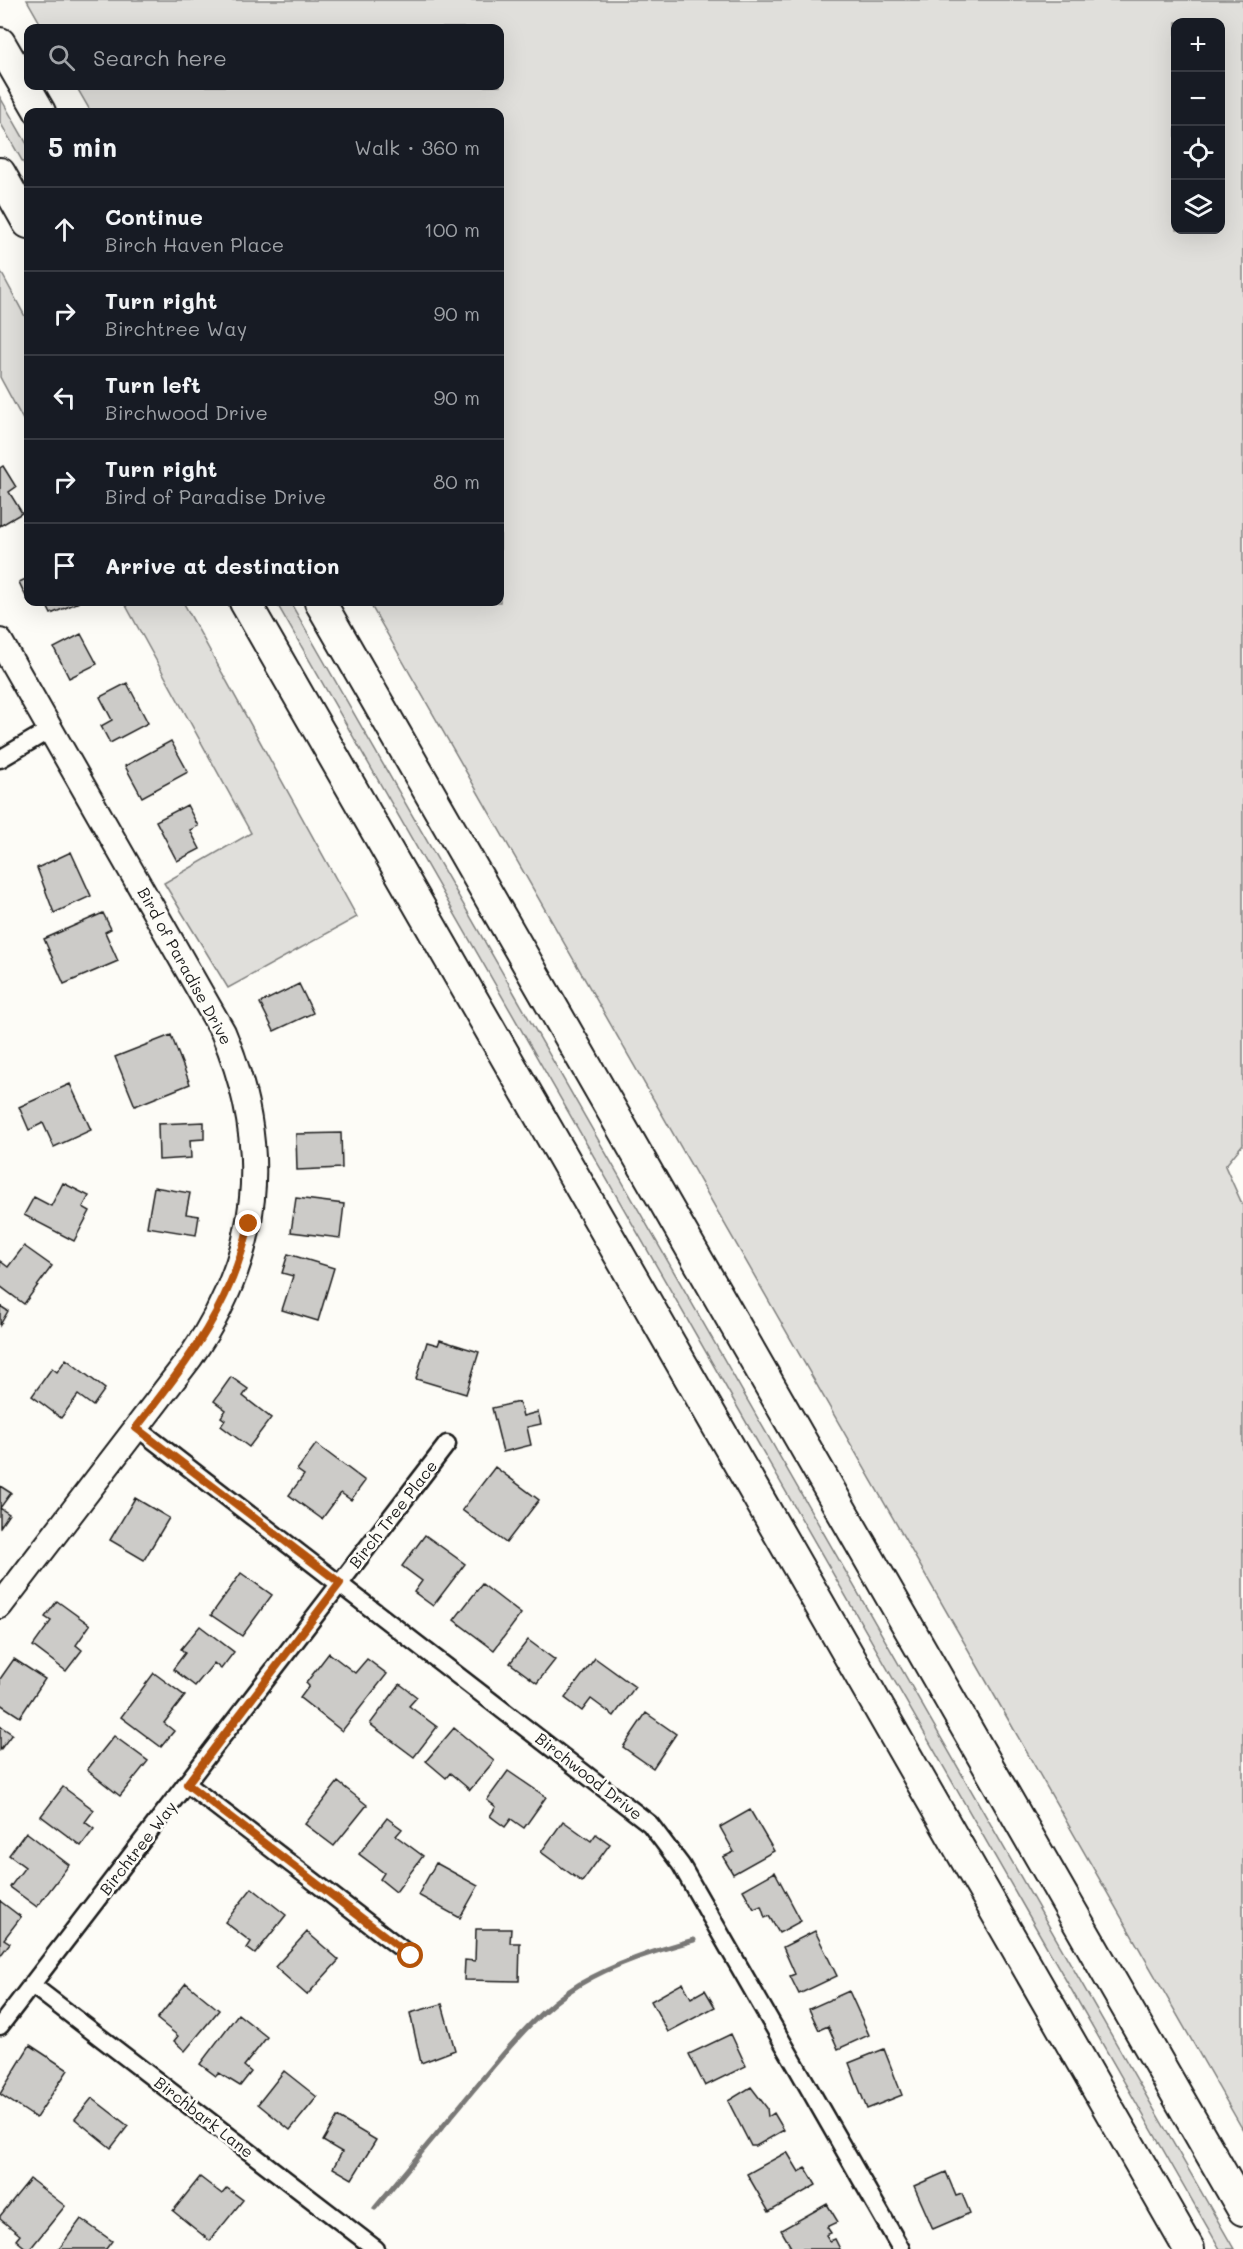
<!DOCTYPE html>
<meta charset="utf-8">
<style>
body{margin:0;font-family:Mali,sans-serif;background:#242831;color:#f1f3f6}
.controls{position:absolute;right:18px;top:18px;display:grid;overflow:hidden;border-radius:12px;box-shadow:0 6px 24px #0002}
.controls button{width:54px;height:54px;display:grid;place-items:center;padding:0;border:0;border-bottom:2px solid #363941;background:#171b24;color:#f1f3f6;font:30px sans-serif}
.stop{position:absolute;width:18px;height:18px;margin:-14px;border:4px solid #b45309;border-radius:50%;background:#fff}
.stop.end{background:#b45309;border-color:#fff;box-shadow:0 2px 6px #0008}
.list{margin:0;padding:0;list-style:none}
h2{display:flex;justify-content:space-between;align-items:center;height:78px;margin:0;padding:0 24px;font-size:26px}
h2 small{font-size:20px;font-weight:400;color:#9ea1a6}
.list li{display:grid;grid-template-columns:39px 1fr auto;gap:18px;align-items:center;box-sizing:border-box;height:84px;padding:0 24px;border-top:2px solid #363941}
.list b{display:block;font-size:22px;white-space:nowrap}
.list p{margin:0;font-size:20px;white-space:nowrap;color:#9ea1a6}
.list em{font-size:20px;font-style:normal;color:#9ea1a6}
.icon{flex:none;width:33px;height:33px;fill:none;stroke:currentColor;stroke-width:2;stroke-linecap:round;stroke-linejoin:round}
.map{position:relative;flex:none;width:1243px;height:2249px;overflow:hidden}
.search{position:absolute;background:#171b24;box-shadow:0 6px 24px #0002;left:24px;top:24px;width:480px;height:66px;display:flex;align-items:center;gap:15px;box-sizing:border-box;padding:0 21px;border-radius:12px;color:#9ea1a6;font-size:22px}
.panel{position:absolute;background:#171b24;box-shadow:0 6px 24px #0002;left:24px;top:108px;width:480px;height:498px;border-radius:12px}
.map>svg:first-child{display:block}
.green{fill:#e0dfdb;stroke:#7e7e7c;stroke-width:1.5;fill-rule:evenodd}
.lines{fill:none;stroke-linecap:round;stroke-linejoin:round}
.stream{stroke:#797876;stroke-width:5}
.building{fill:#cccbc8;stroke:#1c1c1c;stroke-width:1.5}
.street-casing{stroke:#1c1c1c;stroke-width:21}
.secondary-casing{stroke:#1c1c1c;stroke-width:28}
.highway-casing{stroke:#1c1c1c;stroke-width:34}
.street{stroke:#fdfcf7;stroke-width:16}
.secondary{stroke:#fdfcf7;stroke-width:24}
.highway{stroke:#fdfcf7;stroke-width:30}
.route{stroke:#b45309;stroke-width:8}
.labels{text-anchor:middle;stroke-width:5;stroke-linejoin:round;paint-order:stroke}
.street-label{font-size:16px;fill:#1c1c1c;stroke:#fdfcf7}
</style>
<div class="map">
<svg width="1243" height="2249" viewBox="0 0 1243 2249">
<rect width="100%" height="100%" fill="#fdfcf7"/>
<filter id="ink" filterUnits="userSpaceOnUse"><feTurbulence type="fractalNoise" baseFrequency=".0167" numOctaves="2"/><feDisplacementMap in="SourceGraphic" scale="12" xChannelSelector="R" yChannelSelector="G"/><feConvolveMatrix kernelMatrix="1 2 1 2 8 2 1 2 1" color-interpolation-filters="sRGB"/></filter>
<g filter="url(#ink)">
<path class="green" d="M27 0H1243V1144L1225 1166 1243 1206V2130L369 602H500V112H91L76 86H500V28H43ZM1176 22H1220V230H1176Z
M0 97 28 146V171L0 122Z
M0 270 28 322V429L0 377Z
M124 602H183L357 917 228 988 164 883 251 833Z
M276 602H290L1234 2249H1220Z"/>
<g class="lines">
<path class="stream" d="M375 2208C408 2168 441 2129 474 2089 506 2051 537 2010 580 1984 616 1963 654 1951 694 1940"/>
</g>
<path class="building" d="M3 466 16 487 9 492 22 513 0 526V468Z
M28 578V601L19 582Z
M45 602H79L51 614Z
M81 634 97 664 69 678 54 648Z
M127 683 148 723 110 743 101 726 112 720 100 697Z
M171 741 188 772 142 797 125 766Z
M187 805 198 826 190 830 200 849 177 861 156 821Z
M71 852 91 896 54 913 37 868Z
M103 913 111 929 105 932 118 961 64 984 44 939Z
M299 984 313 1013 274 1031 260 1003Z
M171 1035 190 1084 135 1106 115 1057Z
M70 1084 91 1130 54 1147 43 1123 29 1130 19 1107Z
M204 1122V1139L190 1140 191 1158 159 1160 158 1124Z
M341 1133 342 1168 297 1170 296 1134Z
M63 1183 89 1196 83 1207 90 1211 74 1241 24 1215 34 1197 51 1206Z
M154 1187 190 1193 186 1214 199 1216 196 1235 147 1227Z
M296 1198 344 1204 340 1238 291 1232Z
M24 1246 52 1266 24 1304 0 1286V1261L8 1267Z
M288 1254 334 1268 318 1321 282 1310 293 1276 282 1273Z
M0 1306 8 1311 0 1325Z
M440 1340 479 1352 466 1394 416 1379 427 1342 438 1345Z
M66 1359 105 1389 93 1406 78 1395 61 1418 32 1396 52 1368 57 1372Z
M231 1377 248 1389 243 1396 271 1418 249 1447 221 1426 225 1420 221 1417 226 1410 214 1401Z
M519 1402 523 1416 538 1412 541 1424 527 1427 531 1445 503 1452 492 1408Z
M316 1444 365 1481 351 1500 341 1493 322 1519 289 1495 304 1475 297 1470Z
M495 1467 539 1500 506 1543 462 1510Z
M0 1486 11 1493 0 1508 9 1514 0 1527Z
M135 1498 169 1518 144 1560 110 1540Z
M425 1535 465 1564 433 1606 414 1592 422 1581 402 1566Z
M241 1573 272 1595 242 1636 211 1615Z
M482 1584 521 1614 494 1650 454 1620Z
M57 1601 90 1625 76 1645 82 1650 66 1671 33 1646 51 1621 45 1617Z
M200 1626 234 1652 221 1669 214 1663 195 1686 173 1669 185 1653 181 1649Z
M528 1640 555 1660 537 1683 510 1663Z
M329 1653 355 1673 367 1659 387 1674 342 1731 300 1698 309 1686 306 1683Z
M595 1658 635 1687 614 1716 591 1699 582 1711 565 1698Z
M14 1659 45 1679 20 1717 0 1704V1679Z
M154 1673 185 1696 164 1723 174 1731 161 1747 121 1717Z
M400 1684 417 1697 409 1706 437 1727 414 1757 370 1724Z
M646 1713 676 1734 653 1768 623 1747Z
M0 1726 12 1734 0 1750Z
M454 1728 494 1761 470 1790 450 1773 446 1778 426 1761Z
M114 1736 148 1761 120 1796 87 1770Z
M508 1771 546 1797 524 1828 511 1819 505 1827 490 1816 496 1807 487 1800Z
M338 1782 367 1805 334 1846 305 1824Z
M63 1787 94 1810 85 1822 94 1829 81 1846 41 1816Z
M750 1810 774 1851 733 1874 723 1857 734 1852 720 1827Z
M387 1818 402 1829 396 1836 423 1856 396 1892 380 1879 384 1873 359 1854Z
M563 1821 591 1841 596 1834 610 1844 582 1882 541 1852Z
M26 1832 69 1865 37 1907 10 1887 25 1867 9 1855Z
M436 1863 478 1886 460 1918 418 1895Z
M775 1872 801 1921 779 1933 769 1916 765 1918 761 1906 754 1909 743 1890Z
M252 1888 286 1915 255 1954 247 1948 251 1942 225 1922Z
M0 1901 21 1917 4 1939 10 1943 0 1956Z
M476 1929H511L510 1943H520L519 1981 464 1980 465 1960 475 1961Z
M815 1931 837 1976 799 1994 790 1976 795 1974 783 1947Z
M307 1932 339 1960 307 1995 275 1967Z
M186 1983 219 2010 185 2051 174 2041 178 2036 157 2019Z
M683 1983 691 1998 705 1990 715 2007 668 2032 651 2001Z
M849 1991 869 2035 838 2049 828 2026 819 2030 809 2009Z
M442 2004 455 2050 421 2063 410 2013Z
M238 2014 267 2037 244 2066 251 2072 240 2086 219 2073 216 2076 200 2064Z
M731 2034 746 2066 705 2086 689 2054Z
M30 2045 68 2070 36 2118 0 2094Z
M884 2049 902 2095 867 2109 849 2063Z
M284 2071 317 2097 290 2130 258 2104Z
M751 2087 767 2108 768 2117 774 2113 784 2130 756 2146H751L728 2101Z
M92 2098 128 2126 111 2148 75 2119Z
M337 2117 376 2140 352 2179 333 2168 342 2152 323 2141Z
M787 2152 799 2172 806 2168 816 2185 769 2212 747 2174Z
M946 2172 956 2196 962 2194 970 2213 933 2229 914 2186Z
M200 2177 222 2194 227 2188 243 2200 210 2241 173 2211Z
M30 2179 65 2206 30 2249H27L16 2240 20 2235 0 2219V2216Z
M827 2204 838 2222 827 2227 831 2233 826 2235 830 2241 835 2239 840 2249H792L781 2230Z
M81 2219 112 2241 106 2249H59Z"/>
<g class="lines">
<defs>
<path id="street" d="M0 759 51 729
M136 1427 650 1824 681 1865 901 2249
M187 1784 411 1956
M32 1985 376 2249
M0 2026 447 1444"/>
<path id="secondary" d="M0 641 223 1032C272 1148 262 1254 190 1358L0 1606"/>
<path id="highway" d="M0 43 40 112
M0 173 28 223
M245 602 1189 2249
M320 602 1243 2210"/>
</defs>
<use href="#street" class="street-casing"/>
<use href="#secondary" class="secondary-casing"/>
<use href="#highway" class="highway-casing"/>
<use href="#street" class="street"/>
<use href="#secondary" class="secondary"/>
<use href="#highway" class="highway"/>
</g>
</g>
<g class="lines" filter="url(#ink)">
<path class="route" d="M249 1224C231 1307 187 1362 136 1428L340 1583 187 1784 411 1956"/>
</g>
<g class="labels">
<g class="street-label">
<text transform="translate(185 966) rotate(61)" y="6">Bird of Paradise Drive</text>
<text transform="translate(393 1514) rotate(-52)" y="6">Birch Tree Place</text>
<text transform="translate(589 1776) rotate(38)" y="6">Birchwood Drive</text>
<text transform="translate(138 1848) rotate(-52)" y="6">Birchtree Way</text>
<text transform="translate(204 2117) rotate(38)" y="6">Birchbark Lane</text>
</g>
</g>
</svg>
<div class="controls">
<button>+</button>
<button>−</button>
<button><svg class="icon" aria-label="locate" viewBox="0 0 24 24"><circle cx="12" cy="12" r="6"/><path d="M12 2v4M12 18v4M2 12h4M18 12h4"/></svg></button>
<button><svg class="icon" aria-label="layers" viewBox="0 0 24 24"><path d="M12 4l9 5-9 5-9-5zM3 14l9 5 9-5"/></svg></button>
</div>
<div class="stop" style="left:411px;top:1956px"></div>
<div class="stop end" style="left:249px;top:1224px"></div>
<div class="search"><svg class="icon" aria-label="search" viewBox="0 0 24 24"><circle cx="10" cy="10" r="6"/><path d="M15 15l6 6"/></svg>Search here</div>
<section class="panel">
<h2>5 min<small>Walk · 360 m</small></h2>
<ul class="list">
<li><svg class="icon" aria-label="ahead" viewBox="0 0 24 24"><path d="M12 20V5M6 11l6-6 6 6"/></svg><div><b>Continue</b><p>Birch Haven Place</p></div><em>100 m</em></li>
<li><svg class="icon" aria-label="right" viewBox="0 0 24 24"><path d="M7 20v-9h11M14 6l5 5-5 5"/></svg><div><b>Turn right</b><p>Birchtree Way</p></div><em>90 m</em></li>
<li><svg class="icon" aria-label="left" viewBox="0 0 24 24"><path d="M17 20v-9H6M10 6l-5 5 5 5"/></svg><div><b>Turn left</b><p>Birchwood Drive</p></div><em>90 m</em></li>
<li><svg class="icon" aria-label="right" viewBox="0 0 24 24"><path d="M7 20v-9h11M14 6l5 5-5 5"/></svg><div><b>Turn right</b><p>Bird of Paradise Drive</p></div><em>80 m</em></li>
<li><svg class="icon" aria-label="arrive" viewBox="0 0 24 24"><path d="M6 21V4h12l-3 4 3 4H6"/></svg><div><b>Arrive at destination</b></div></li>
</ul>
</section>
</div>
